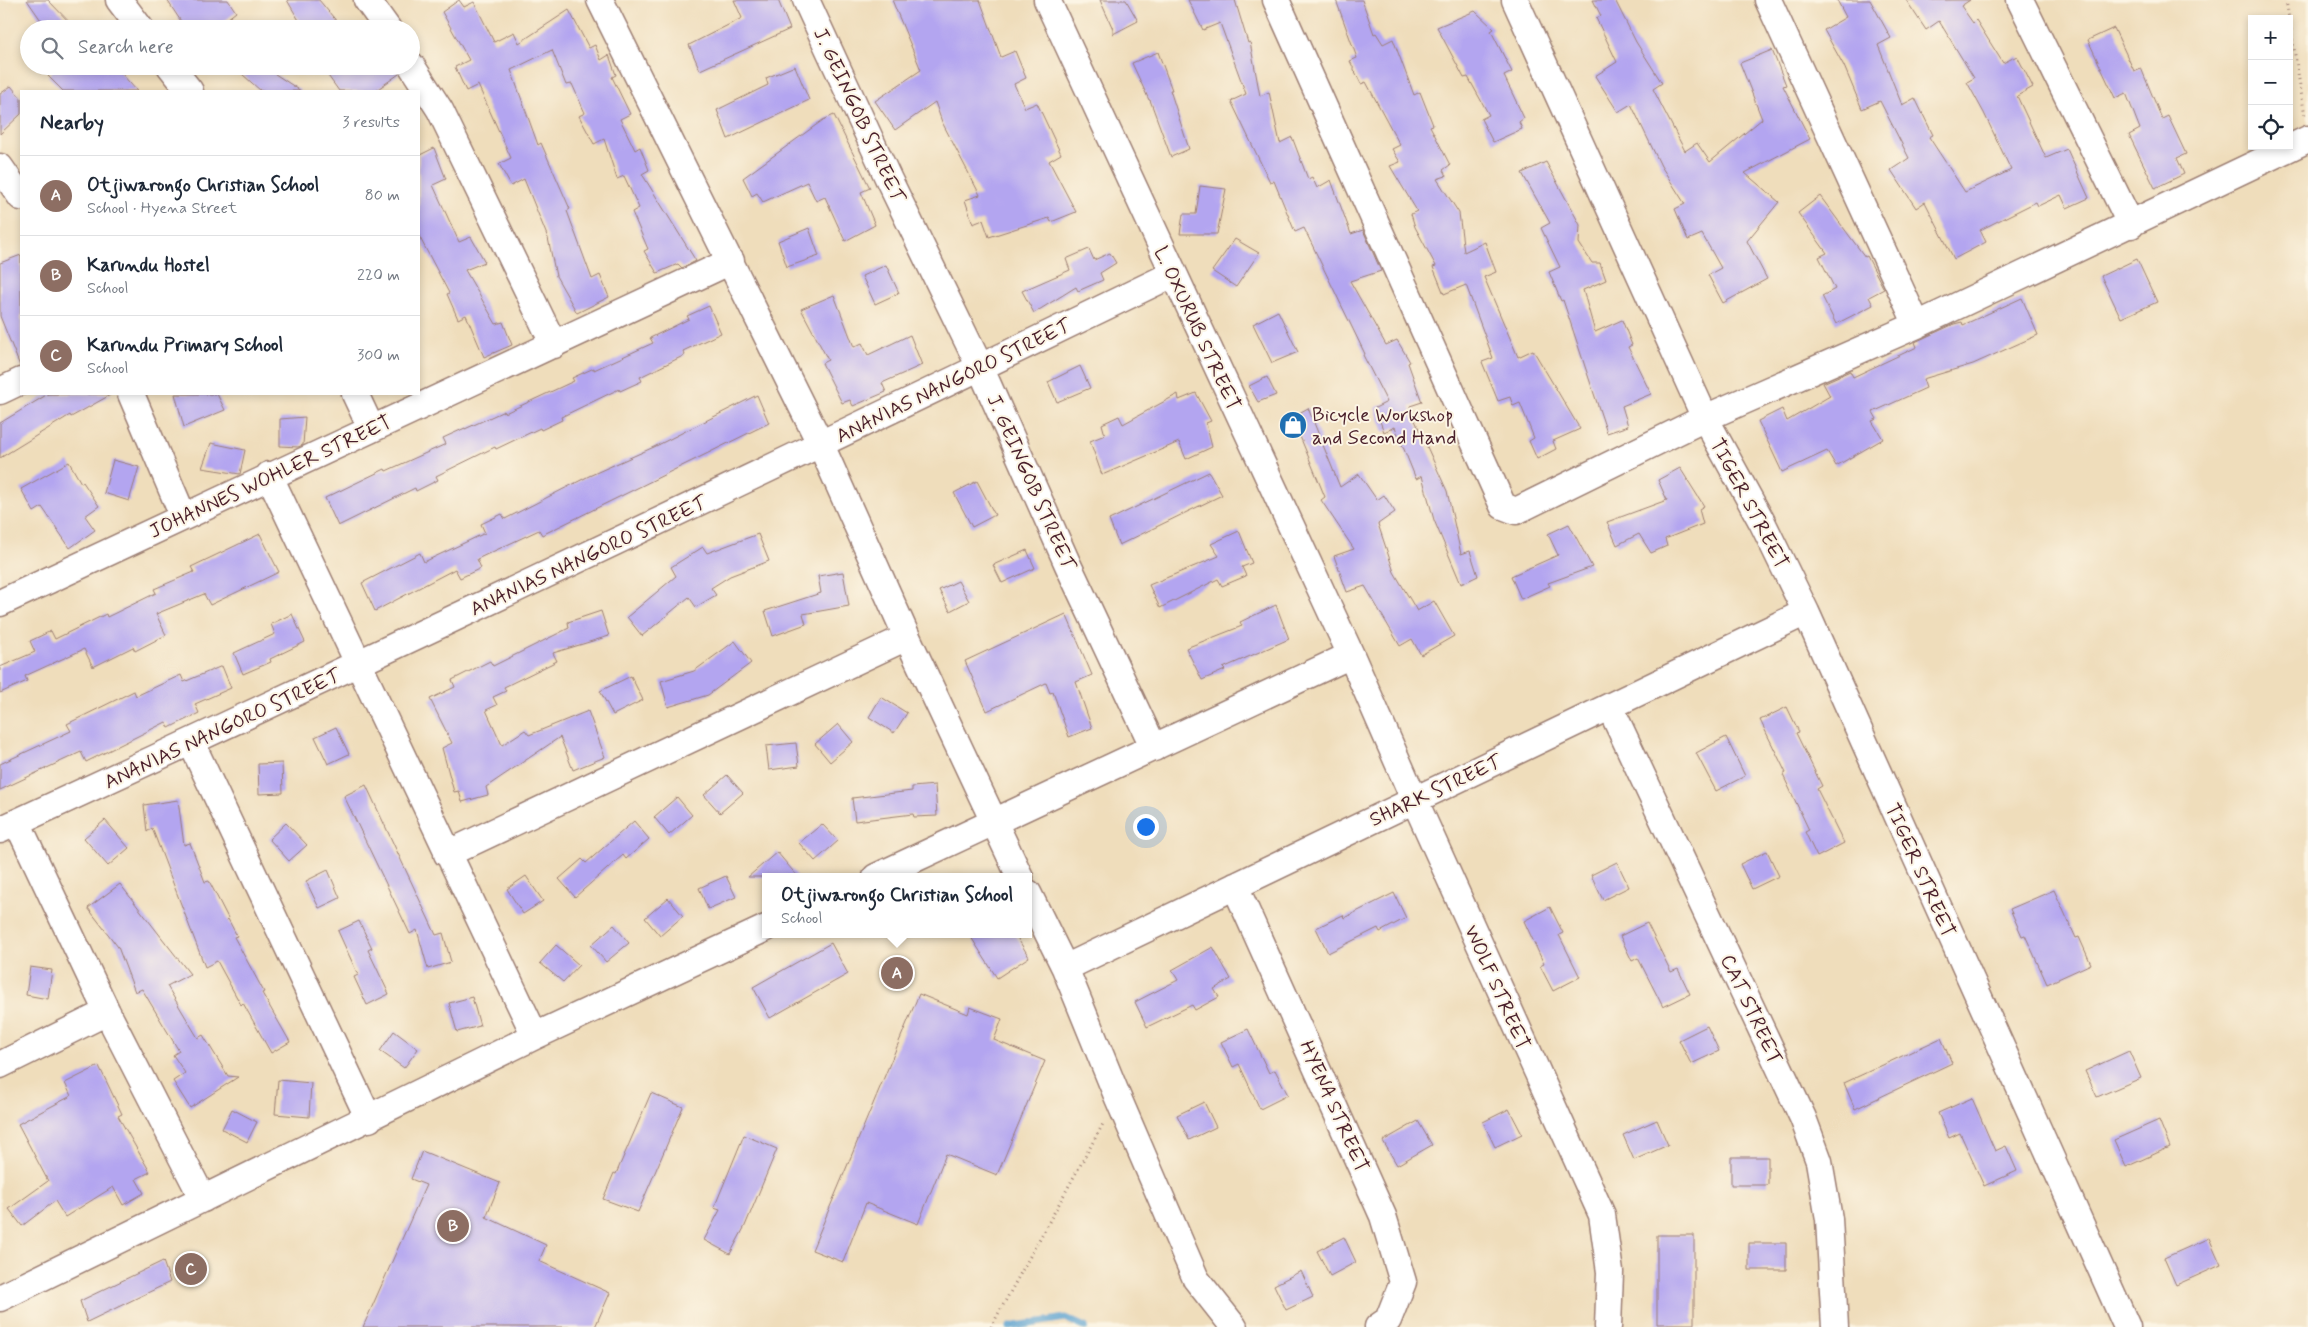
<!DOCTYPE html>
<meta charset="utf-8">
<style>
body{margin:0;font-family:Mynerve,sans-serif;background:#f6f6f7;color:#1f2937}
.controls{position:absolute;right:15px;top:15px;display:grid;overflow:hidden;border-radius:0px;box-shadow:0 2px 8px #0003}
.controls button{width:45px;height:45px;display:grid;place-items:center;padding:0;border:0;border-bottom:1px solid #e0e1e3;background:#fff;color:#1f2937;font:25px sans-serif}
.you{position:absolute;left:1145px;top:826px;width:18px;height:18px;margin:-12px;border:4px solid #fff;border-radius:50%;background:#1a73e8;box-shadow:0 0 0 8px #1a73e833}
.badge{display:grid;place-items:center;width:32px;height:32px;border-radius:50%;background:#b45309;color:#fff;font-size:16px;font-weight:700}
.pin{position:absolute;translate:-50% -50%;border:2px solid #fff;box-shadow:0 1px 5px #0006}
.popup{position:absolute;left:762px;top:873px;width:270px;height:65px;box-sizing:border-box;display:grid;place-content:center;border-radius:0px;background:#fff;filter:drop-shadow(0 1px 4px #0005);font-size:16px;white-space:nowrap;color:#747a83}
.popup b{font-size:19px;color:#1f2937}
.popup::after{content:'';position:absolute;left:50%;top:100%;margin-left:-10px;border:10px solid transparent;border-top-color:#fff}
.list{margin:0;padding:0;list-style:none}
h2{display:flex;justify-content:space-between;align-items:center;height:65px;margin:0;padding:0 20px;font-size:21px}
h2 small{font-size:16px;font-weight:400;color:#747a83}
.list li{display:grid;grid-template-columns:32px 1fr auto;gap:15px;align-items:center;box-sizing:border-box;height:80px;padding:0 20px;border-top:1px solid #e0e1e3}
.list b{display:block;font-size:19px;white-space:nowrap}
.list p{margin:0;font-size:16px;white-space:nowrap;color:#747a83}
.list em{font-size:16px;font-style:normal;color:#747a83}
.icon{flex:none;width:28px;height:28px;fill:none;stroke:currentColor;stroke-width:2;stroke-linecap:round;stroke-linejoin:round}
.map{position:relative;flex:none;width:2308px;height:1327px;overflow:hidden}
.search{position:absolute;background:#fff;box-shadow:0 2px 8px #0003;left:20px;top:20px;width:400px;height:55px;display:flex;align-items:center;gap:12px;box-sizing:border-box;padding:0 18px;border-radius:28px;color:#747a83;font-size:19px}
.panel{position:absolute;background:#fff;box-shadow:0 2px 8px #0003;left:20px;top:90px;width:400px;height:305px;border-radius:0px}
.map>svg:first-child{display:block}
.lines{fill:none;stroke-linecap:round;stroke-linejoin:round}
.stream{stroke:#5aa1d0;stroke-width:7}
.building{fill:#b3a5f0}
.minor-casing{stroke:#9c7e73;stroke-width:29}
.path{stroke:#9c7e73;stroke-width:3;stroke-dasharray:1 4;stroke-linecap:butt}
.minor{stroke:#fff;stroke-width:26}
.labels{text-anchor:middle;stroke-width:4;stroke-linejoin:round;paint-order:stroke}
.street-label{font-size:20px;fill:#4a1f2b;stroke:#fcf5e5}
.poi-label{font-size:20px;fill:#4a1f2b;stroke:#fcf5e5;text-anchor:start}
</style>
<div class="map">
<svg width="2308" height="1327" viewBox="0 0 2308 1327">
<rect width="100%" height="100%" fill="#fcf5e5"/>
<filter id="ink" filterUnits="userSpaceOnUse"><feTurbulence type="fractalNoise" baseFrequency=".02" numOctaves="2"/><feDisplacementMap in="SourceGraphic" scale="10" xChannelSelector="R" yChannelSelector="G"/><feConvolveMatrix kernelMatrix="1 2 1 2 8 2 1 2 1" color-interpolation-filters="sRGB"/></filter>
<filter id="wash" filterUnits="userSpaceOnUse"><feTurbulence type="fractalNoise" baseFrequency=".0096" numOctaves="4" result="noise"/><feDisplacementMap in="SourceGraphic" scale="20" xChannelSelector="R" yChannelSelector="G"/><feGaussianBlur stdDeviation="1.12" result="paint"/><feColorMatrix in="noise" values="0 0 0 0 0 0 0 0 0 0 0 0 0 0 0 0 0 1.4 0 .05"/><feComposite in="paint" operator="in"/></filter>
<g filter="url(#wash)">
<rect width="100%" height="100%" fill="#efddbb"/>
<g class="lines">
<path class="stream" d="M1010 1327 1065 1318 1085 1327"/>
</g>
<g id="blocks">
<path class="building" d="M27 0H48L76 29H47Z
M167 0H228L236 12 214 29H186Z
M287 0H319L343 29H304Z
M459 0 464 7 474 2 494 42 514 32 519 43 569 10 589 48 595 45 601 60 609 55 616 75 612 77 630 114 620 119 635 150 640 147 649 170 642 174 696 261 682 268 678 264 657 273 644 251 648 249 632 212 639 208 624 176 617 179 604 139 594 144 579 116 585 113 572 84 566 85 552 50 511 70 538 145 541 143 570 209 567 211 592 279 600 275 609 297 577 313 556 276 548 238 524 179 511 186 499 164 511 158 478 85 466 91 455 67 469 60 442 12Z
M734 0H778L790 29 700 70 689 45 742 18Z
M892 0H980L1001 57 1015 51 1026 78 1014 84 1025 108 1037 103 1061 154 1049 161 1076 212 1051 222 1049 218 989 237 983 220 973 224 965 200 980 195 942 122 935 102 895 130 875 101 921 70Z
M1100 0H1126L1138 21 1113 34V29Z
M1188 0H1235L1248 43 1250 42 1260 96 1269 92 1280 143 1292 137 1308 179 1312 177 1317 188 1331 180 1351 234 1363 230 1381 271 1350 281 1386 345 1397 340 1410 362 1408 363 1422 402 1410 406 1414 418 1447 491 1461 554 1470 551 1478 576 1461 584 1434 520 1422 476 1416 479 1395 427 1384 432 1375 408 1387 402 1363 355 1365 354 1304 228 1295 232 1274 181 1270 182 1231 101 1246 94 1220 23 1203 30Z
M1336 0H1362L1374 34 1376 33 1383 44 1393 39 1414 95 1420 92 1433 125 1430 126 1450 165 1443 170 1446 176 1437 179 1459 213 1464 252 1485 242 1496 272 1484 277 1518 357 1533 350 1580 429 1553 441 1556 449 1537 459 1529 441 1534 438 1520 403 1513 406 1510 397 1498 401 1482 362 1493 358 1466 285 1444 294 1433 267 1436 266 1415 227 1411 214 1417 211 1390 166 1400 162 1392 149 1400 145 1366 82 1361 84 1350 61 1357 58Z
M1593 0H1615L1636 42 1662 83 1653 89 1685 151 1697 143 1710 162 1762 119 1740 63 1772 50 1786 85 1783 86 1810 139 1745 173 1779 202 1747 241 1767 279 1723 303 1708 275 1721 268 1702 234 1688 240 1675 209 1685 204 1661 166 1631 104 1618 112 1595 76 1617 62 1596 18 1601 16Z
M1837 0H1870L1891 38 1878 45 1902 105 1915 98 1933 135 1929 137 1965 192 2011 170 1984 113 1967 82 1974 78 1939 21 1926 30 1906 0H1970L1961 6 1973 23 1976 20 2003 63 2017 56 2033 87 2017 96 2046 158 2067 149 2089 198 2067 208 2061 195 2038 206 2036 202 1980 230 1986 242 1954 259 1925 202 1916 208 1891 170 1909 158 1880 101 1862 109 1844 66 1824 30 1846 17Z
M1475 11 1494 29 1491 31 1512 72 1504 76 1524 118 1519 122 1522 129 1493 142 1481 119 1489 115 1468 77 1464 78 1437 27Z
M2114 28 2134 71 2141 68 2162 119 2168 116 2186 154 2177 158 2184 174 2155 188 2129 135 2140 129 2126 93 2115 98 2088 40Z
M1158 52 1172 90H1170L1189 149 1171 157 1150 100H1149L1132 63Z
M58 66H115L137 91H63L48 76Z
M233 66H263L301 91H261Z
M321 66H396L399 74 375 91H339Z
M795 66 809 100 728 139 717 110 768 85 766 78Z
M11 86 21 98V114L0 134V94Z
M834 115 870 188 861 192 875 225 845 241 825 197 816 201 807 182 763 202 757 193 752 196 743 178 823 120Z
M434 148 446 179 433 185 459 242 471 237 485 262 465 270 496 324 503 322 512 345 484 357 466 315 458 319 447 294 449 293 419 236V153L420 155Z
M1546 162 1580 225 1579 243 1592 263H1600L1606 280 1583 290 1595 332 1622 320 1632 345 1628 347 1651 394 1622 406 1628 426 1607 433 1563 300 1561 301 1549 272 1560 267 1541 228 1550 223 1522 173Z
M1200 186 1226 189 1217 234H1180L1183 214H1196Z
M1820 196 1865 257 1867 256 1884 289 1869 297 1873 305 1836 324 1822 296 1835 289 1819 257 1827 253 1798 213Z
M809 228 819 256 787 267 778 241Z
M1235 239 1259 253 1236 287 1212 271Z
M1089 249 1094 260 1110 253 1116 263 1100 273 1103 280 1078 291 1076 287 1034 313 1022 291 1070 270 1066 259Z
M21 255V366H20L0 316V263Z
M2137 259 2157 302 2121 318 2101 276Z
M886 265 899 293 875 304 862 276Z
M834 295 854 347 862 343 868 355 910 335 922 365 882 383 886 392 853 406 850 400 842 403 822 363 828 360 801 309Z
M2022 298 2038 335 1973 364 1923 379 1926 388 1873 412 1877 419 1872 421 1883 439 1836 466 1827 451 1782 472 1758 421 1782 409 1787 421 1830 396 1823 383 1850 371 1853 377 1917 347 1915 342 1954 324 1962 322 1963 325Z
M709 306 721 333 683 351 685 355 640 377 642 381 620 391 619 389 561 417 562 420 541 430 540 428 496 449 495 447 436 476 438 480 416 491 415 488 338 526 325 498 385 469 386 471 446 444 443 438 465 428V429L504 411 505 413 574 381 572 378 594 368V370L653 343 650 338 689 319 687 316Z
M1278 311 1298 352 1272 363 1253 324Z
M1080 366 1090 388 1057 402 1048 382Z
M1267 377 1276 395 1258 402 1249 386Z
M1196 393 1211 421 1206 423 1212 447 1186 459 1179 442 1102 475 1090 441 1105 435 1102 424 1119 416 1123 424 1178 394 1179 400Z
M48 394H112L71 417 70 415 0 458V423Z
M175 394H217L225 410 184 427Z
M757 395 769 423 542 535 539 530 477 559 481 568 460 578 455 569 375 611 362 583 420 553 424 562 485 533 481 524 502 514 505 519 589 476 654 447Z
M1308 408 1340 487 1359 474 1377 500 1384 495 1395 512 1378 524 1394 572 1417 611 1434 601 1454 636 1421 655 1412 639 1400 646 1365 586 1347 592 1334 556 1354 549 1321 500 1325 497 1292 417Z
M305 417 303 445 298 447 280 446V419Z
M211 443 245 450 240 474 202 468Z
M113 460 139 467 129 501 104 493Z
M69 462 81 483 83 482 99 506 85 516 95 530 70 548 42 507 34 512 21 489Z
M1680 468 1704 506 1699 509 1703 524 1665 539 1667 546 1651 553 1639 534 1617 545 1607 522 1667 500 1658 480Z
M1209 472 1222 495 1119 545 1109 520Z
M977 481 995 515 972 527 954 493Z
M1569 524 1592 567 1548 583 1550 586 1521 599 1511 576 1558 555 1548 534Z
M1239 531 1252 563 1242 567 1246 576 1222 586 1218 579 1160 608 1149 585 1219 556 1211 544Z
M260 534 279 572 210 605 204 594 156 614 166 635 135 651 133 647 93 667 84 649 25 676 27 681 0 693V667L35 652 30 641 51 631 55 639 106 614 107 617 156 593 154 589 194 572 191 567Z
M758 534 769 561 730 576 711 588 716 595 696 607 689 597 642 636 627 617 676 576 671 567 703 547 707 553Z
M1027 550 1035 568 1002 583 993 565Z
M843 572 849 606 803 614 806 624 773 636 765 611 821 593 818 576Z
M958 581 969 601 950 611 939 590Z
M1276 605 1289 639 1223 668 1225 670 1202 680 1186 648 1242 626 1240 622Z
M601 611 609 636 553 653 557 661 504 687 506 691 493 697 497 705 486 710 502 745 525 730 529 735 588 711 605 757 573 770 560 737 486 787 488 795 462 802 459 791 454 792 442 748 452 743 430 699 455 687 452 680 490 661 493 666 569 628 568 622Z
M292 614 305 642 270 659 271 662 243 674 234 653 275 634 271 624Z
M1066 614 1092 675 1076 682 1092 728 1069 737 1053 692 1050 693 1046 683 987 711 965 661Z
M735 641 751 663 708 695 668 707 661 681 694 671Z
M222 666 231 688 195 704 199 713 169 728 166 722 86 762 81 752 0 790V764L71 731 67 724 134 691 136 696 181 675 184 682Z
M631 676 643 700 613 715 600 691Z
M881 697 907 713 894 733 869 717Z
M1787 707 1799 732 1796 733 1822 786 1817 789 1844 843 1817 857 1805 832 1809 830 1783 775 1786 773 1760 720Z
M838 724 853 742 830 762 815 744Z
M336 727 349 754 328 764 315 737Z
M1726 737 1745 776 1716 791 1696 753Z
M796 743 799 766 769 770 766 746Z
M282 763 283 793 259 794 258 764Z
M727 775 743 793 720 813 704 795Z
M366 785 436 935 443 933 451 962 428 969 417 930 410 934 344 796Z
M935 785 937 816 914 817 913 814 855 821 852 798 912 791V787Z
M677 797 692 815 669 835 654 817Z
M178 800 184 845 190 843 205 882 209 881 228 918 226 920 228 919 237 936 234 937 264 992 262 993 290 1042 271 1053 243 1003 241 1005 217 961 205 967 152 828 147 832 144 805Z
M105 820 129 848 108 866 84 838Z
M634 821 649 839 626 859 623 855 575 897 559 879 582 859 586 863Z
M286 823 307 845 289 861 269 839Z
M822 824 838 841 815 861 799 843Z
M1767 851 1779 876 1752 889 1740 864Z
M777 852 798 877H748Z
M1617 862 1629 887 1603 900 1591 875Z
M328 870 340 898 319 908 306 881Z
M526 876 543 901 523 914 507 889Z
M726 876 736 897 708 909 699 888Z
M120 884 190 974 167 986 198 1038 203 1035 228 1076 238 1077 190 1108 173 1081 185 1073 173 1055 179 1051 142 989 135 992 118 947 88 908Z
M2054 890 2076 938 2079 937 2091 964 2047 984 2025 935 2022 936 2010 909Z
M1394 893 1406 918 1380 932 1378 928 1328 953 1316 928 1343 915 1344 918Z
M668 898 683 916 660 936 645 918Z
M1550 907 1563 933 1559 935 1580 977 1553 991 1540 966 1544 964 1524 921Z
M359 921 372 948 368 950 389 994 367 1005 354 977 358 975 338 931Z
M1647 923 1671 972 1678 969 1690 994 1663 1007 1638 958 1632 961 1620 936Z
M614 925 629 943 606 962 591 945Z
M969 934H1015L1029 957 997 978Z
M831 943 848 974 770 1018 753 987Z
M556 945 579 965 563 982 540 963Z
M1213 947 1231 979 1214 989 1219 997 1195 1010 1192 1005 1147 1027 1135 1002 1178 980 1172 970Z
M30 967 52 970 48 999 26 995Z
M919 994 968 1014 970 1007 1002 1019 994 1040 1045 1061 997 1175 946 1154 918 1224 866 1203 843 1262 812 1250Z
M472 997 480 1026 457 1032 449 1003Z
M1707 1026 1719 1051 1691 1064 1679 1040Z
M1248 1029 1269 1073 1275 1070 1288 1095 1260 1109 1239 1064 1233 1067 1221 1042Z
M394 1031 418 1049 404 1068 380 1051Z
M1941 1038 1952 1063 1855 1109 1844 1083Z
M2129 1051 2141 1078 2097 1097 2085 1071Z
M99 1066 122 1114 118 1116 150 1172 136 1179 144 1193 123 1205 113 1187 65 1217 55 1201 22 1226 9 1209 48 1181 18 1124 71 1096 65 1083Z
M278 1080 311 1083 309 1117 275 1114Z
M651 1093 683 1107 638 1212 603 1199 614 1173 616 1174Z
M1972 1098 1995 1151 2006 1146 2017 1171 1984 1186 1960 1133 1949 1138 1938 1113Z
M1204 1102 1216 1127 1189 1140 1177 1115Z
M232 1109 257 1122 247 1142 222 1129Z
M1509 1109 1522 1134 1495 1147 1483 1122Z
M1657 1120 1668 1145 1634 1160 1623 1135Z
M2159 1120 2170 1147 2126 1167 2114 1140Z
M1418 1121 1432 1145 1397 1165 1383 1141Z
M744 1135 777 1149 745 1226 730 1254 704 1240 720 1210 714 1208Z
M422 1151 500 1183 486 1217 546 1245 539 1261 610 1293 595 1327H363L426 1185 411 1179Z
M1731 1157H1768V1185H1731Z
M1657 1235H1694V1324H1657Z
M1344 1237 1356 1262 1330 1276 1317 1251Z
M2209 1238 2221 1265 2176 1285 2164 1258Z
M1749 1243H1786V1270H1749Z
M163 1261 170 1282 87 1322 80 1301Z
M1301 1271 1313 1297 1286 1310 1274 1285Z"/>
</g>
</g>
<g filter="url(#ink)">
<use href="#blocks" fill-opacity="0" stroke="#9c7e73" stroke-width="1"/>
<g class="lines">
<defs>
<path id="minor" d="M119 0 141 29
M367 0 388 29
M600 0 821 445 907 637 1020 877
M806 0 889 180 980 367 1068 565 1154 748
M1047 0 1351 655 1414 799 1602 1215 1610 1272 1608 1327
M1276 0 1480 455 1503 506 1516 511 1705 418 1917 325 2308 139
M1515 0 1705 418 1762 522 1806 612 2127 1327
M1768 0 1917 325
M2020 0 2131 225
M411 65 440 110 554 345
M170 66 190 91
M0 167 21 197
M0 391 21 381
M131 394 183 516
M355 394 371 428
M269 475 535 1036
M0 603 731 261
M1610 707 1803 1118 1819 1161 1829 1219 1835 1327
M191 742 369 1119
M17 822 107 1012 203 1199
M0 830C393 649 783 463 1173 274
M447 854 907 637
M876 877 1351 655
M1235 886 1383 1216 1403 1282 1388 1320 1378 1327
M1028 893 1065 968 1118 1098 1196 1279 1234 1327
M1065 968 1806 612
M0 1065 107 1012
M0 1298 535 1036 766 928"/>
</defs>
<use href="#minor" class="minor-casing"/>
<path class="path" d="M2286 0 2305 116
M991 1327 1103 1124"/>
<use href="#minor" class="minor"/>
</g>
</g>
<defs>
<symbol id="shop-disc" viewBox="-11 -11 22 22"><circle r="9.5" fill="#1f6fb2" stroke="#fcf5e5"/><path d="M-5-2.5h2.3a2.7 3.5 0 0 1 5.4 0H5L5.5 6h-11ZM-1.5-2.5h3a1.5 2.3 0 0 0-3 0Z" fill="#fff"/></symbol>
</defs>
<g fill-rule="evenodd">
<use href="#shop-disc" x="1277" y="409" width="32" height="32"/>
</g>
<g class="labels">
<g class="street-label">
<text transform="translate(860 115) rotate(65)" y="7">J. GEINGOB STREET</text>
<text transform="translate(1198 328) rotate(65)" y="7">L. OXURUB STREET</text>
<text transform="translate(953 380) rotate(-26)" y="7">ANANIAS NANGORO STREET</text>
<text transform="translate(270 476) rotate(-25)" y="7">JOHANNES WOHLER STREET</text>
<text transform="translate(1032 482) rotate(66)" y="7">J. GEINGOB STREET</text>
<text transform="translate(1750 503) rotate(62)" y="7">TIGER STREET</text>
<text transform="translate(588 555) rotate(-25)" y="7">ANANIAS NANGORO STREET</text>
<text transform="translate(222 728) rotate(-25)" y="7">ANANIAS NANGORO STREET</text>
<text transform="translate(1435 790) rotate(-25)" y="7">SHARK STREET</text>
<text transform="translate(1921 870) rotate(66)" y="7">TIGER STREET</text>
<text transform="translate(1498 987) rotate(66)" y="7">WOLF STREET</text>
<text transform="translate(1752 1009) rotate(65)" y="7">CAT STREET</text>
<text transform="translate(1335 1106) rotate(66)" y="7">HYENA STREET</text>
</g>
<g class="poi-label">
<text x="1312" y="421">Bicycle Workshop<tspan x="1312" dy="23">and Second Hand</tspan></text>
</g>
</g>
</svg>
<div class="controls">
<button>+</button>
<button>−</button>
<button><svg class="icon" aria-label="locate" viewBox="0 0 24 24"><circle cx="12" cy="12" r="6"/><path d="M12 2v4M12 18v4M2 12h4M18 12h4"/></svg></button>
</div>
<div class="you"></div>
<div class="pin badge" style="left:897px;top:973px;background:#8d6e63">A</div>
<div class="popup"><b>Otjiwarongo Christian School</b>School</div>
<div class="pin badge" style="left:453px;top:1226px;background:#8d6e63">B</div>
<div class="pin badge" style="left:191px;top:1269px;background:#8d6e63">C</div>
<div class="search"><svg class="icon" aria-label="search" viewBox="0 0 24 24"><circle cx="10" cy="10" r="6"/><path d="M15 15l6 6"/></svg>Search here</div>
<section class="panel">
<h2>Nearby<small>3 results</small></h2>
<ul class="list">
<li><span class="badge" style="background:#8d6e63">A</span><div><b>Otjiwarongo Christian School</b><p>School · Hyena Street</p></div><em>80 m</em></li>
<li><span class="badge" style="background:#8d6e63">B</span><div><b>Karundu Hostel</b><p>School</p></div><em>220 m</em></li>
<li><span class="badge" style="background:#8d6e63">C</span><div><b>Karundu Primary School</b><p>School</p></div><em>300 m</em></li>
</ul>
</section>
</div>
